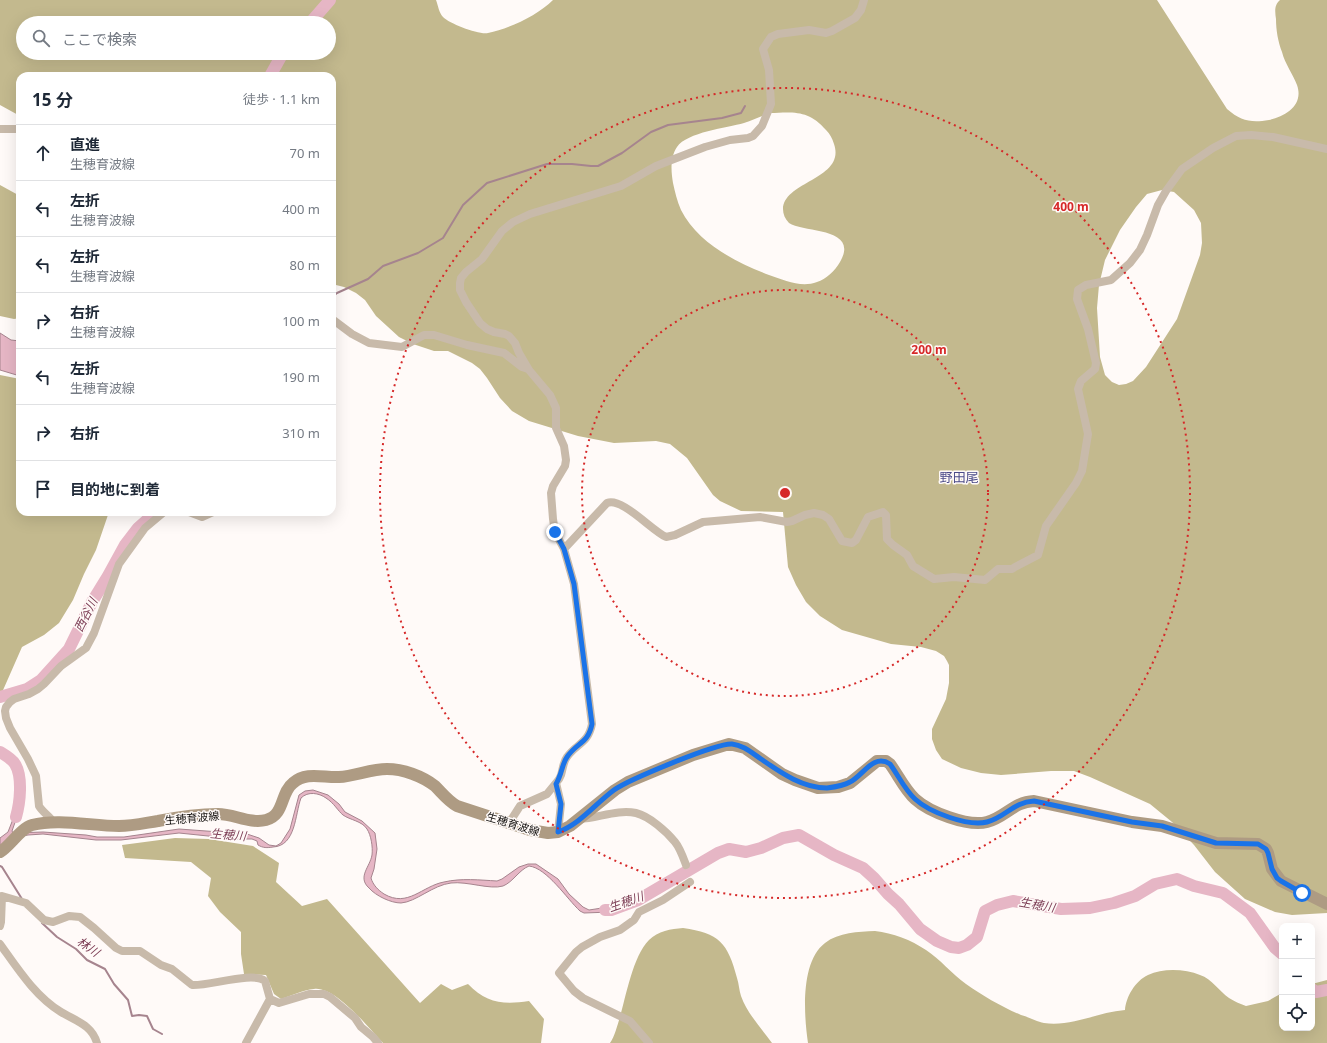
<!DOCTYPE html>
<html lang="ja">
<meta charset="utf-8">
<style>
body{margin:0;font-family:"Noto Sans","Noto Sans JP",sans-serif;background:#f6f6f7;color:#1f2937}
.controls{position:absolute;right:12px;bottom:12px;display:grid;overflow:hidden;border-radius:8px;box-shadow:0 4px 16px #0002}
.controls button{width:36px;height:36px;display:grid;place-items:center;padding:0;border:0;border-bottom:1px solid #e0e1e3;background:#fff;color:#1f2937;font:20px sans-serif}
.stop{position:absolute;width:12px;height:12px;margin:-9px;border:3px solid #1a73e8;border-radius:50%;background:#fff}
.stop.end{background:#1a73e8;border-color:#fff;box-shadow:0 1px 4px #0008}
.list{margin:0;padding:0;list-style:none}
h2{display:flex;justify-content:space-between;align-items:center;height:52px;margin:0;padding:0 16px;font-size:17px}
h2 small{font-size:13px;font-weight:400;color:#747a83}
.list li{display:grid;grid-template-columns:26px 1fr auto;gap:12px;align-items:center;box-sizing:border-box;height:56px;padding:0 16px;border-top:1px solid #e0e1e3}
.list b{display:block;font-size:15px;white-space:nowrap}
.list p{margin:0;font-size:13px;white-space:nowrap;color:#747a83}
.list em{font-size:13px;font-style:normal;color:#747a83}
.icon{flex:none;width:22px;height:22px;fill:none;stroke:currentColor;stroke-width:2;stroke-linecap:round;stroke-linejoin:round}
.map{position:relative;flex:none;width:1327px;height:1043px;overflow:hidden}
.search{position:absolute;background:#fff;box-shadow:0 4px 16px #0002;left:16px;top:16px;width:320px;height:44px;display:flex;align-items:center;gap:10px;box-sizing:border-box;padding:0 14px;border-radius:22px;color:#747a83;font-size:15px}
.panel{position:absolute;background:#fff;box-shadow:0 4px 16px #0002;left:16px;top:72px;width:320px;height:444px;border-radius:12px}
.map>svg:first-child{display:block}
.forest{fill:#c3b98e;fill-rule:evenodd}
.water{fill:#e6b6c5;stroke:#a6848e}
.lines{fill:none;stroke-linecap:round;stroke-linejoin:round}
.stream{stroke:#a6848e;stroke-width:2}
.river{stroke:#e6b6c5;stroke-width:12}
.minor{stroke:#c8baaa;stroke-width:8}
.secondary{stroke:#ae9b83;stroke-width:12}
.route{stroke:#1a73e8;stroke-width:5}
.ring{fill:none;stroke:#d62828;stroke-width:2;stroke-dasharray:2 4}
.labels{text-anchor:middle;stroke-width:3;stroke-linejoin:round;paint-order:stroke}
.street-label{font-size:11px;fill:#120f0d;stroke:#fffaf8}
.water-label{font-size:12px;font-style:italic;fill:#7f4158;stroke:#fffaf8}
.quarter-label{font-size:13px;fill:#4c4b88;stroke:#fffaf8}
.centre{fill:#d62828;stroke:#fffaf8;stroke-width:2}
.ring-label{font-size:12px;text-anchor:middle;font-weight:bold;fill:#d62828;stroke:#fffaf8;stroke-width:3;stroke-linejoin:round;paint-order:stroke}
</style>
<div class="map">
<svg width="1327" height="1043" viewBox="0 0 1327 1043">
<rect width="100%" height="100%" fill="#fffaf8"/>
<path class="forest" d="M0 0H436C438 5 439 13 443 17 450 24 479 35 488 33 509 29 538 15 553 0H1157L1227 109C1241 121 1251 123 1269 120 1286 116 1304 105 1297 85 1293 74 1285 64 1282 52 1278 42 1276 30 1276 19 1275 12 1274 5 1280 0H1327V913L1292 915 1275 912 1245 899 1215 872 1194 845 1172 822 1150 804 1090 777 1074 771H1051L1001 775 981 773 961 768 942 759 936 750 932 739V729L946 699 949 683V665L947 661 944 656 936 651 921 647 891 644 842 630 820 616 806 602 796 585 788 567 783 512 741 511 720 501 713 495 687 458 670 444 656 441 614 443 578 436 529 421 512 411 500 398 487 378 480 369 472 363 448 351H434L413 344 399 337 376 316 365 300 356 293 344 287 332 284V76H20V116L0 105ZM23 23H329V53H23ZM770 113C794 112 809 110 826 130 830 134 832 138 834 144 846 179 784 181 783 209 783 214 785 219 789 223 804 233 860 227 840 262 835 271 826 279 817 282 801 288 784 280 769 275 735 262 698 243 681 210 677 201 675 192 673 183 671 171 670 157 677 147 687 132 727 128 744 123 753 120 761 116 770 113ZM1162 190 1174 192 1194 210 1201 223 1202 243 1200 255 1177 319 1146 367 1133 381 1126 384 1119 385 1112 382 1105 375 1100 357 1097 308 1099 285 1105 260 1120 230 1136 207 1147 194Z
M0 185 20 196V318L14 319 0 316Z
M0 375 20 379V512H109L96 550 84 574 73 600 59 623 44 635 22 647 0 697Z
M175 838 209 839 253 846 279 863 276 882 302 906 327 899 420 1003 441 984 452 990 468 984C486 1003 503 1005 529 1001L544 1019 541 1043H383C369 1028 335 986 314 989 303 990 291 996 281 999L274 994 266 975 244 974 241 954V932L220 912 208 896 211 878 191 862 125 858 122 845Z
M683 928C719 933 728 943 737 978 739 984 739 990 741 996 747 1013 761 1028 772 1043H610C615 1036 617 1026 620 1017 626 996 633 956 649 940 658 931 671 929 683 928Z
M875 931C893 933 911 940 926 950 940 959 952 974 966 984 983 996 1002 1007 1021 1015 1029 1017 1037 1022 1044 1023 1072 1027 1098 1012 1125 1010 1126 997 1135 981 1148 975 1163 968 1185 969 1200 975 1212 979 1219 991 1229 998 1234 1001 1240 1004 1246 1006L1268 1001 1282 993V1028H1312V984L1327 980V1043H808C804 1016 800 962 825 943 839 932 858 932 875 931Z"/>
<path class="water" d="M0 333 11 340 20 341V376L0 370Z
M313 790 328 795 339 804 345 812 362 821 375 833 377 849 374 869 371 878C373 885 378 890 384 894 408 908 422 886 444 882 461 878 480 880 497 881L502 879 519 867 528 864H536L558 879 569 894 583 907 589 910 615 906 624 907 611 912 584 913 580 911C567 899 547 868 529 866 519 870 513 882 503 886 490 890 467 881 451 883 433 885 416 902 401 903 391 903 376 896 369 888 357 877 370 867 372 855 373 847 371 835 367 829 362 821 350 820 343 815 338 811 334 803 326 798 319 793 308 791 301 798 295 814 296 846 273 847 267 848 263 848 258 845L257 841 252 839H237L179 833 121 840H96L43 834 28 835 13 838 0 846V838L8 832 15 814 18 801H20L19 811 12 831 13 833 43 832 86 835 97 837H124L179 829 247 834 259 838 269 845 276 846 281 843 290 829 299 795 305 791Z"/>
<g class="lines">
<path class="stream" d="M332 297 337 293 368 279 383 266 418 253 443 238 463 205 487 183 547 164H572L591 166H598L622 153 651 132 668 125 722 118 741 113 745 106
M0 866 2 867 22 899
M42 923 57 937 76 949 87 960 105 969 114 984 128 1000 132 1016 139 1015 147 1016 153 1029 162 1034"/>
<path class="river" d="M310 23 330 0
M270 76 283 53
M0 697 27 689 41 680 69 649 92 602 108 576 125 545 138 528 156 512
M0 752C5 755 12 759 15 764 23 777 20 803 16 817
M605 910H611L638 900 718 853 729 849 746 852 761 848 783 838 799 835 834 855 863 868 874 878 888 894 899 904 920 929 937 941 951 947 959 948 967 945 977 937 985 911 997 905 1013 901 1061 909 1090 908 1114 903 1135 896 1155 884 1177 879 1194 886 1223 893 1250 913 1275 948 1282 954
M1312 989 1316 992 1327 990"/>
<path class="minor" d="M0 129H20
M332 319 352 334 369 343 402 347 424 335H434L467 345 504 353 522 367 528 369
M189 512 202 517 213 512
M564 549 607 503C622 497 651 530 666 537L675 535 703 522 760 517 787 522 792 521 805 515 814 513 823 515 829 519 842 541 852 543 856 540 868 517 883 512 886 515 887 539 893 545 907 555 913 566 934 579 954 577 985 580 998 569H1012L1015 567 1038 555 1046 526 1076 483 1082 471 1088 434 1078 389 1081 381 1095 369 1096 363 1088 329 1077 299 1078 290 1086 285 1111 280 1130 263 1140 250 1147 235 1158 205 1166 191 1182 169 1213 148 1236 136 1251 135 1273 137 1327 149
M580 819C598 818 618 809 636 813 649 816 667 832 675 842 680 848 683 857 686 865
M54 823C50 816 43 813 39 806L36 776 28 759 10 728 6 718 5 711 6 707 10 702 14 699 29 694 38 689 44 684 61 666 86 648 94 633 119 564 145 528 164 512
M509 823 520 806 547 794 556 783
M558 832 561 804 556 783C558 781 560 778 561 775 563 769 563 762 567 757 577 743 588 744 592 724L574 584 564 549 555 532 553 519 551 493 553 486 565 466 566 460 564 446 556 428V408L550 395 529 370 519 353 515 343 509 336 505 334 494 332 487 329 480 323 466 302 460 290V283L461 278 466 272 482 259 502 231 513 222 530 214 621 186 656 166 705 147 730 140 748 138 753 136 762 126 771 104 769 70 763 49 771 37 778 34 809 30 826 33 832 31 855 18 861 10 864 0
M0 926 1 922 2 896 26 903 44 920 53 922 69 916 80 917 94 928 116 948 122 951H140L161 965 172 969 192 985C210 986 253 971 265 981L270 999 279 1003 309 994H324L330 997 355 1018 361 1027 373 1037 378 1043
M0 944C18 969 35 996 61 1012 76 1021 92 1025 97 1043
M246 1043 270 999
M649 1043 630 1021 583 998 574 991 559 973 576 952 582 947 600 937 620 930 634 920 639 912 663 900 690 882"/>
<path class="secondary" d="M0 852C10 846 21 828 32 825 58 818 92 826 119 826 133 826 145 823 158 821 178 817 198 814 218 814 234 814 250 824 266 820 285 815 280 793 293 783 306 771 324 778 339 777 355 776 371 769 387 769 403 769 422 776 435 786 442 793 448 801 457 806L530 830 548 833 558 832 570 826 615 790 628 782 693 755 729 744 745 748 782 774 795 780 818 788 838 787 850 783 877 761H886L890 764C898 775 905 790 915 799 929 812 968 827 987 822 1006 817 1013 802 1034 801L1132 822 1162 826 1216 843 1258 844 1266 849 1268 853 1272 869 1281 881 1327 904"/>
</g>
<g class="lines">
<path class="route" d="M555 532 564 549 574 584 592 724C588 744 577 742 567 757 562 764 562 774 556 784L561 804 558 832C580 824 595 804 614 790 628 780 716 743 732 744 743 745 752 753 761 759 780 772 802 788 827 788 835 787 843 786 850 782 863 776 873 753 890 764 898 775 905 790 915 799 929 812 968 827 987 822 1006 817 1013 802 1034 801L1132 822 1162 826 1216 843 1258 844 1266 849 1268 853 1272 869 1277 878 1281 881 1302 893"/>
</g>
<g class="ring">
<circle cx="785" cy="493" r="203"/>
<circle cx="785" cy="493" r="405"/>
</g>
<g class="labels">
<g class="street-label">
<text transform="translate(192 818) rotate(-5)" y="4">生穂育波線</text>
<text transform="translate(513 824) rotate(17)" y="4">生穂育波線</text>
</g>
<g class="water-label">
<text transform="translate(86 615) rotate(-63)" y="4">西谷川</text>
<text transform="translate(228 835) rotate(5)" y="4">生穂川</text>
<text transform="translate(626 902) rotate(-19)" y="4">生穂川</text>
<text transform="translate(1037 905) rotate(10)" y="4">生穂川</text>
<text transform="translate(88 947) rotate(35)" y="4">林川</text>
</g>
<g class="quarter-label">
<text x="959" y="482">野田尾</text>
</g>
</g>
<circle cx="785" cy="493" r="6" class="centre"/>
<g class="ring-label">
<text x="1071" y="211">400 m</text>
<text x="929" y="354">200 m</text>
</g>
</svg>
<div class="controls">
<button>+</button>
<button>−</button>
<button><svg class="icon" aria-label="locate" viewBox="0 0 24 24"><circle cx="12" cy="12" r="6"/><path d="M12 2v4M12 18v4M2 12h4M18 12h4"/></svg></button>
</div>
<div class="stop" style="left:1302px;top:893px"></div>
<div class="stop end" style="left:555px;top:532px"></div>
<div class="search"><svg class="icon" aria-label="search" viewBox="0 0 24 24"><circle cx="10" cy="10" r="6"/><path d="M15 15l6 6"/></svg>ここで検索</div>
<section class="panel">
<h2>15 分<small>徒歩 · 1.1 km</small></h2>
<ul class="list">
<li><svg class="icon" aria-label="ahead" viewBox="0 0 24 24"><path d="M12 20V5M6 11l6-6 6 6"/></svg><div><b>直進</b><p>生穂育波線</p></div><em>70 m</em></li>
<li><svg class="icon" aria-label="left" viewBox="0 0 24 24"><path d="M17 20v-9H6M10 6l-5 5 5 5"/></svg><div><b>左折</b><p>生穂育波線</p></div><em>400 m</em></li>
<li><svg class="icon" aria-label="left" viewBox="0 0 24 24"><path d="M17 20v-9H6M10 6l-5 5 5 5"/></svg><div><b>左折</b><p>生穂育波線</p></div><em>80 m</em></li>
<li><svg class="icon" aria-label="right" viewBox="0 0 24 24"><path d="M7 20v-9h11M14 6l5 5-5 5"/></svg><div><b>右折</b><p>生穂育波線</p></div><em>100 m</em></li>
<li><svg class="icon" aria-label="left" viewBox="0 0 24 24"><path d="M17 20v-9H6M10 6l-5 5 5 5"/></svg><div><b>左折</b><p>生穂育波線</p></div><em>190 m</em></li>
<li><svg class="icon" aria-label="right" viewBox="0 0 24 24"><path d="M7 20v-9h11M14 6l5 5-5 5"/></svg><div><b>右折</b></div><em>310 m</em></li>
<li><svg class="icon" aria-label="arrive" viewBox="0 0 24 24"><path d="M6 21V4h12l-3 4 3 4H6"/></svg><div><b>目的地に到着</b></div></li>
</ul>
</section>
</div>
